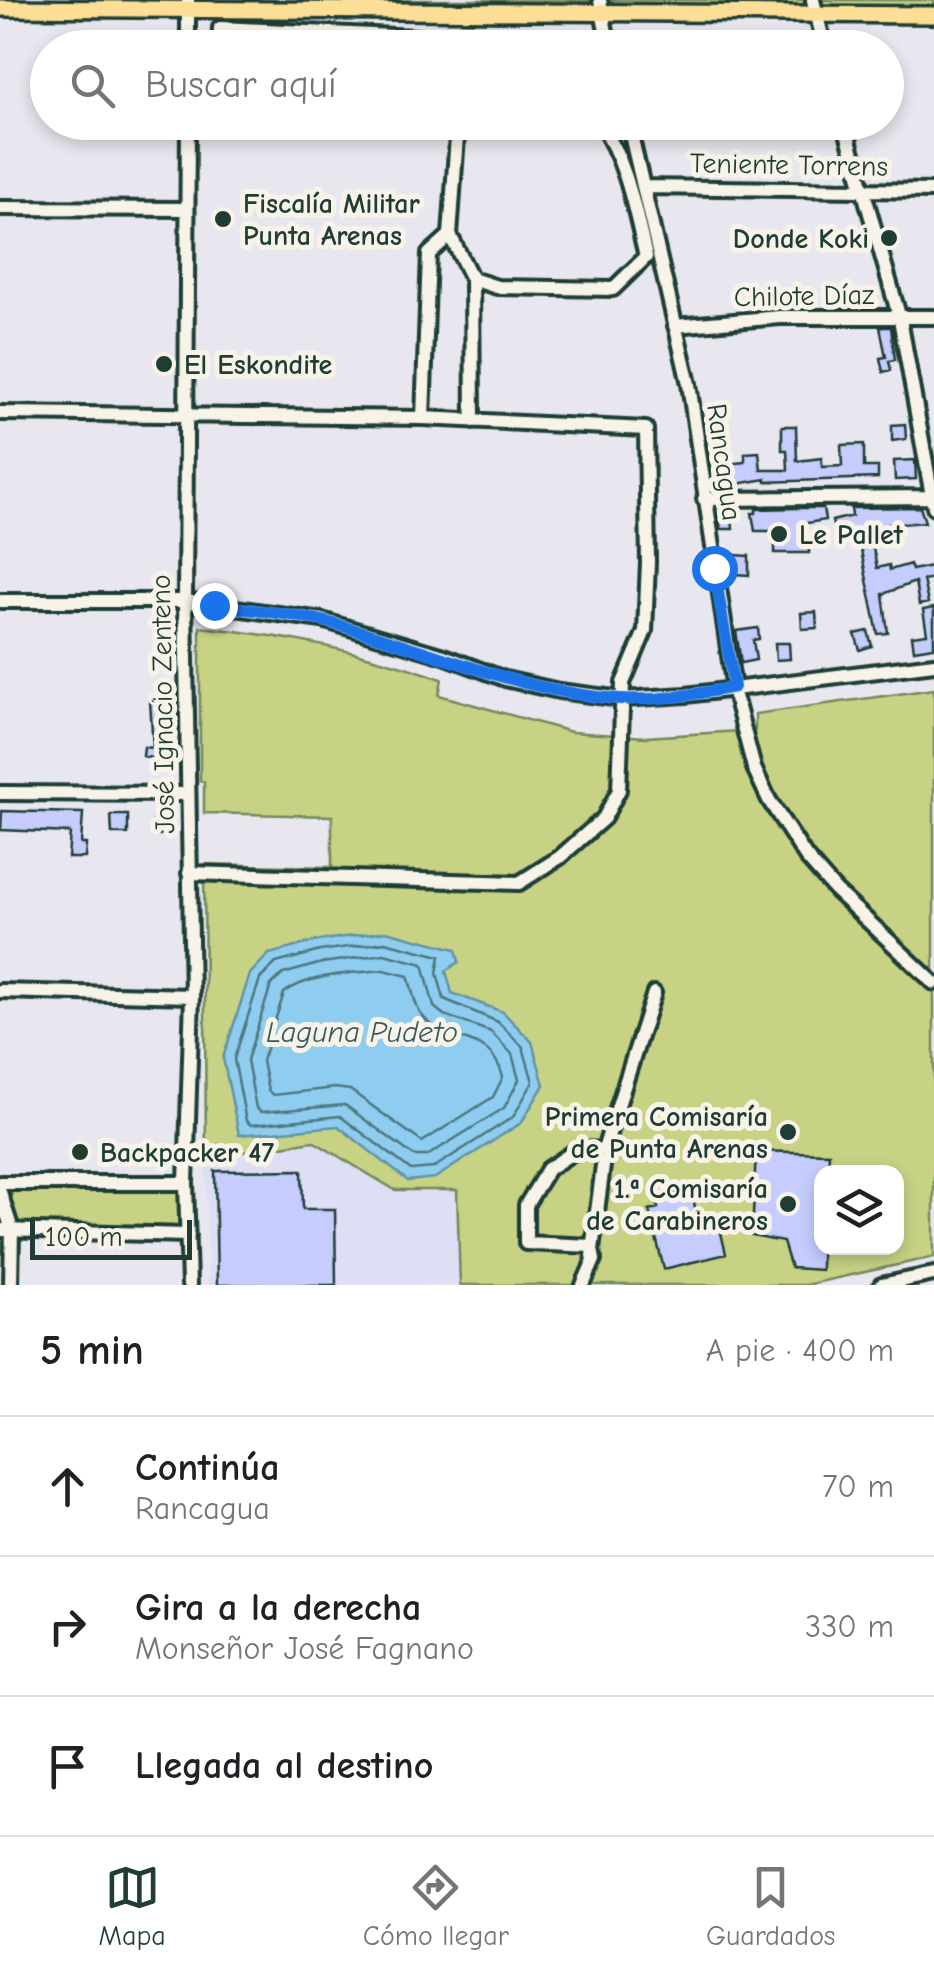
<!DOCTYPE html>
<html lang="es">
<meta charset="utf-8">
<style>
body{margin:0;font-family:"Comic Neue",sans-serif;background:#f6f6f6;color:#202124}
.controls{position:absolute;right:30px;bottom:30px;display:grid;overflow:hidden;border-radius:20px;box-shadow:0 5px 15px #0003}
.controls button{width:90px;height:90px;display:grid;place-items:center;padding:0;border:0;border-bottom:2px solid #e0e0e0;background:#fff;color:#202124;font:50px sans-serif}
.scale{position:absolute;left:30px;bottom:25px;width:162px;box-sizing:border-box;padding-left:10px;border:5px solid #1f3d34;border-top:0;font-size:28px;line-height:35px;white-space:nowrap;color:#1f3d34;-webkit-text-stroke:8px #f7f3e8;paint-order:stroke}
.stop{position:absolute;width:30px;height:30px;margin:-22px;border:8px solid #1a73e8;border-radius:50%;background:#fff}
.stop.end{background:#1a73e8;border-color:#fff;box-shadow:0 2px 10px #0008}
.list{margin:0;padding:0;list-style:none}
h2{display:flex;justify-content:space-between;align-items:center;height:130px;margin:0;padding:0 40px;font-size:42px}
h2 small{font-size:32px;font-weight:400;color:#757577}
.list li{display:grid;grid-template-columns:65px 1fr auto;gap:30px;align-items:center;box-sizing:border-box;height:140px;padding:0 40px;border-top:2px solid #e0e0e0}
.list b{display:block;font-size:38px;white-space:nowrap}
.list p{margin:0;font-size:32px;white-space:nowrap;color:#757577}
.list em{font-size:32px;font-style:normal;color:#757577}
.icon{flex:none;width:55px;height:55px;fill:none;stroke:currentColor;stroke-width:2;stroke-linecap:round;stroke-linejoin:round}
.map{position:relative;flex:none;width:934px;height:1285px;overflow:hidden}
.search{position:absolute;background:#fff;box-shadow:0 5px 15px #0003;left:30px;right:30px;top:30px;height:110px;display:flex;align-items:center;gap:25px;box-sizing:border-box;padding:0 35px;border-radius:55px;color:#757577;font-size:38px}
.sheet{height:550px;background:#fff}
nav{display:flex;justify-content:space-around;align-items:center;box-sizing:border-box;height:140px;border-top:2px solid #e0e0e0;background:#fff;font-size:28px;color:#757577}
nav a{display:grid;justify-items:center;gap:5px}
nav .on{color:#1f3d34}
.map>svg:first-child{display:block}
.built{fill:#dedff4}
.green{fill:#c7d285;stroke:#73885c;stroke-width:2.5;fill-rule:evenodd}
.water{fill:#8fcdf0;stroke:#6293a5;stroke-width:2.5}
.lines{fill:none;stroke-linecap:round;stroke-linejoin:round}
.shore{stroke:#4c777f;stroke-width:2.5}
.building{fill:#c6ccfe;stroke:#1f3d34;stroke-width:2.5}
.minor-casing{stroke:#1f3d34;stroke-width:20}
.major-casing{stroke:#1f3d34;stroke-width:22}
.minor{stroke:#f7f3e8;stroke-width:12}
.major{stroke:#fdde96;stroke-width:15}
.route{stroke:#1a73e8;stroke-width:12}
.poi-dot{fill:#1f3d34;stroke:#f7f3e8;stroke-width:4}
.labels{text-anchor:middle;stroke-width:10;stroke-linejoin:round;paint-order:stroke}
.street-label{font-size:28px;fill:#1f3d34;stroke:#f7f3e8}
.poi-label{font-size:28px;font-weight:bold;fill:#1f3d34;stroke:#f7f3e8;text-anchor:start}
.water-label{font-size:30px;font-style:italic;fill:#355a5a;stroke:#f7f3e8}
</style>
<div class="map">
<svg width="934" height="1285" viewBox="0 0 934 1285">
<rect width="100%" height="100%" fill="#e8e7ef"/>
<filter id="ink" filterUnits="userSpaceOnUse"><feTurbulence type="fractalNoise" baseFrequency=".01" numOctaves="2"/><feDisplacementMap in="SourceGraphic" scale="20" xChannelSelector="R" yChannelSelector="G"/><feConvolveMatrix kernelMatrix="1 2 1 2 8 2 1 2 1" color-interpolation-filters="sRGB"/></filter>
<g filter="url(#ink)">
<path class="built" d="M327 1138 395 1190H458L460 1285H208L206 1158Z"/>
<path class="green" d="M398 0H591L585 5 401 3Z
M609 0H805V2L796 8 616 6Z
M819 0H934V10L825 8Z
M200 627C282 635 363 651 442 679L439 695 571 732 646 737 755 730V714L934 689V1257L805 1285H460L457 1190H395L313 1141 206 1158 204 864 332 867V816L204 813V782L200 781ZM822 1172H896V1248H822Z
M12 1190H174L180 1194V1225L174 1232 25 1227C12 1216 10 1207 12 1190Z"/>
<path class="water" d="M386 931 456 949 459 962 446 971 452 993 503 1012 532 1042 544 1085 521 1123 435 1178 408 1181 338 1126 239 1135 223 1058 250 974 269 954 317 941Z"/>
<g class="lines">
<path class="shore" d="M385 942 440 956 437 973 444 999 498 1022 523 1047 533 1082 513 1117 433 1168 411 1170 340 1116 251 1125 246 1121 234 1059 260 979 276 963 320 951Z
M384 954 423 964 434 1007 444 1015 491 1032 512 1054 519 1080 504 1108 427 1156H414L345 1105 261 1112 256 1108 247 1060 271 985 283 974 322 963Z
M384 970 408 976C413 990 414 1008 425 1019 452 1047 490 1030 503 1077L493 1097 422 1142 350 1090 335 1088 273 1095 268 1091 262 1061 284 993C308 974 354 973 384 970Z"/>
</g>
<path class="building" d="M880 327H891L895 360 889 361 891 370 883 372 880 358 886 357Z
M905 424 906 439 892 441V425Z
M782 426H796L797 461 822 458V467L842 466 841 445 864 444V467H878V478L766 482V479L737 484V480L727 481 726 464 745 462V453L759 452 761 470H788L787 450H782Z
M915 460 916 479 895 480 894 461Z
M920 507 925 522 885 525 886 535 871 538 877 568 889 565 890 570 910 564 912 570 931 566 933 578 923 580 928 603 919 605 915 582 883 594 888 633 878 634 858 536 837 541 832 521 852 516 851 508Z
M799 508H823L825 520 801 524 800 541H809V553H775V531H755L752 513H756V509Z
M732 514 733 529H721L718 515Z
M735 555 749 556V575L734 574Z
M934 608V647L914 650 912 636 927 634 923 610Z
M816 612 817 628 802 629 801 613Z
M758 628 759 639 753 640 756 660 741 663 736 631Z
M868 631 872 646 860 650 855 634Z
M775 643H789L790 659 776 660Z
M165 700V704H171L168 740H162V769L151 768V758L143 756 144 747 153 748 150 701Z
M2 811 83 813 81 844H86L85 858H68L70 833 1 830Z
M171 814 172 834 154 835V815Z
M111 815H128V834H112Z
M756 1151 829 1153 828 1172H822L821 1270 791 1268 783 1242 752 1236Z
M302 1170 303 1209H335L336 1285H217L215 1171Z
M691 1190 700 1228 719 1224 726 1254 664 1269 649 1210 658 1208 656 1199Z"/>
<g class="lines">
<defs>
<path id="minor" d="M188 0V48
M600 0 609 48
M813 0 825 48
M219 48 220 28 459 39 458 48
M188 122 185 601 192 996 186 1183 189 1285
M628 122 689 384 735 696 754 768 769 800 806 857 835 890 934 983
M844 122 900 319 934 507
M643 187 934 191
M0 208 186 209
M450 235 472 279 473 421
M472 279 497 287 613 289 646 257C635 211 627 161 599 122
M675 326 780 317H934
M0 413 423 418 646 429 648 563 645 631 623 683 619 790 604 818 560 857 519 883 189 873
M423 418 429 254 450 235 458 122
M704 499 934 497
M0 601H185L322 620 444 656 505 679 559 691 622 699 686 695 934 664
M0 793 187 794
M0 991 192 996
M0 1183H186
M0 1192 12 1230 11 1285
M0 1230 188 1235
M592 1246 526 1243V1205L548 1169 578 1149 605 1150
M583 1285 594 1260 592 1250 606 1143 654 993
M881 1285 934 1274"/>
<path id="major" d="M0 8 934 15"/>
</defs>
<use href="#minor" class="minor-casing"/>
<use href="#major" class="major-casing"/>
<use href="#minor" class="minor"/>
<use href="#major" class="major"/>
</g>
</g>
<g class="lines" filter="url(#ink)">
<path class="route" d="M214 605C251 610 291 613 327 622 425 647 519 693 621 699 658 701 697 694 734 687L714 568"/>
</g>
<g class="poi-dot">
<circle cx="223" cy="219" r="10"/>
<circle cx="889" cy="238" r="10"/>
<circle cx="164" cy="364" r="10"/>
<circle cx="779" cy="534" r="10"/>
<circle cx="788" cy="1132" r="10"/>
<circle cx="80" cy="1152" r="10"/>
<circle cx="788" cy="1204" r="10"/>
</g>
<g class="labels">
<g class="street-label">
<text transform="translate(789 164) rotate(1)" y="10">Teniente Torrens</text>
<text transform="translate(804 295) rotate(-1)" y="10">Chilote Díaz</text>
<text transform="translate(725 462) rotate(82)" y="10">Rancagua</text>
<text transform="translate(162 704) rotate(-91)" y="10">José Ignacio Zenteno</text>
</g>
<g class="poi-label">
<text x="243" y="213">Fiscalía Militar<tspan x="243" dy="32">Punta Arenas</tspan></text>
<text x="869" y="248" text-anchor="end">Donde Koki</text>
<text x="184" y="374">El Eskondite</text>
<text x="799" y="544">Le Pallet</text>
<text x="768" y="1126" text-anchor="end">Primera Comisaría<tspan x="768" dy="32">de Punta Arenas</tspan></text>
<text x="100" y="1162">Backpacker 47</text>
<text x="768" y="1198" text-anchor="end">1.ª Comisaría<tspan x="768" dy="32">de Carabineros</tspan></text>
</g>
<g class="water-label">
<text x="362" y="1042">Laguna Pudeto</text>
</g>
</g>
</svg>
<div class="controls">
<button><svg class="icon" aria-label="layers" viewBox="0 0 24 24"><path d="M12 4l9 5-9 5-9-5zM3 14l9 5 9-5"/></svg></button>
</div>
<div class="scale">100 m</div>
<div class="stop" style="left:714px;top:568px"></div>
<div class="stop end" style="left:214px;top:605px"></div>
<div class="search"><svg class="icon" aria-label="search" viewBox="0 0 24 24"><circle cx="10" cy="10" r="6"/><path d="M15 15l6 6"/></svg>Buscar aquí</div>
</div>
<section class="sheet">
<h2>5 min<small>A pie · 400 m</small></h2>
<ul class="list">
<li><svg class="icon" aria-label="ahead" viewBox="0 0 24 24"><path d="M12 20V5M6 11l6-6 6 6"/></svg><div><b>Continúa</b><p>Rancagua</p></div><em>70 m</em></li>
<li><svg class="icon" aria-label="right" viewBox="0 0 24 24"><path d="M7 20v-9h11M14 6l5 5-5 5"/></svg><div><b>Gira a la derecha</b><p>Monseñor José Fagnano</p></div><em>330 m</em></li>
<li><svg class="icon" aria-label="arrive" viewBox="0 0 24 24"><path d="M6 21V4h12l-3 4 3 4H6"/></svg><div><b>Llegada al destino</b></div></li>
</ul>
</section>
<nav>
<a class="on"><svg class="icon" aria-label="map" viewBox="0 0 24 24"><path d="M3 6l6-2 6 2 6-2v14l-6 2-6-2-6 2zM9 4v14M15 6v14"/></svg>Mapa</a>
<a><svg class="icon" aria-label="directions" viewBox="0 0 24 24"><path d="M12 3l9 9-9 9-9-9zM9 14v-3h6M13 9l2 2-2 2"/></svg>Cómo llegar</a>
<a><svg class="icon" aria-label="saved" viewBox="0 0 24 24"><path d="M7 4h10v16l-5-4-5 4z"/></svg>Guardados</a>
</nav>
